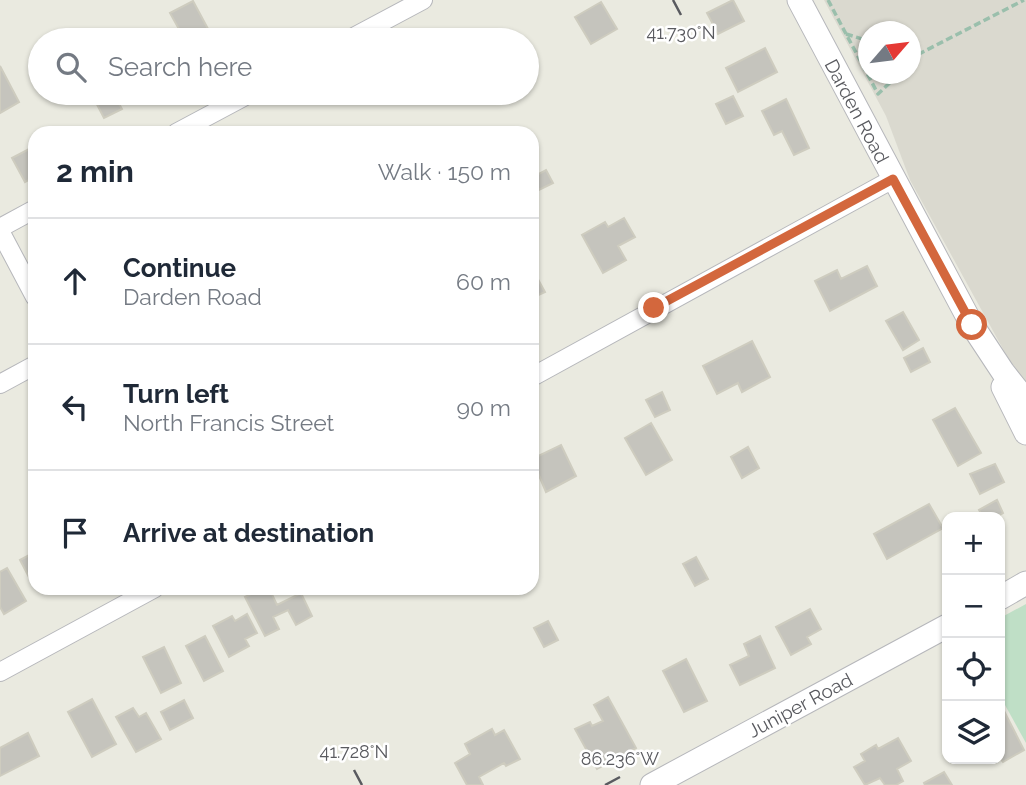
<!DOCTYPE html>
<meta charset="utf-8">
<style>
body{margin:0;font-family:Raleway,sans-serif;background:#f2f2f3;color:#1f2937}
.controls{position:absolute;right:21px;bottom:21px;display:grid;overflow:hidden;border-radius:14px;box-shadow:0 2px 5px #0004}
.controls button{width:63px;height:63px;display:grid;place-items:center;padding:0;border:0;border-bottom:2px solid #e0e1e3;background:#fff;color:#1f2937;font:35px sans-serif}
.compass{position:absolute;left:858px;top:21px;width:63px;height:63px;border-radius:50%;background:#fff;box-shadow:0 2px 5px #0004;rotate:62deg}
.stop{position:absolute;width:21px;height:21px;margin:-16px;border:5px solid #d3673d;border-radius:50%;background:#fff}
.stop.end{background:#d3673d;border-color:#fff;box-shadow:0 2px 7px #0008}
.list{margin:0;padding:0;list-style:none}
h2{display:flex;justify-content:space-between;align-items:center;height:91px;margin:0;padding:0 28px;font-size:30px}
h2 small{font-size:23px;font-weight:400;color:#747a83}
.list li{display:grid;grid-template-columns:46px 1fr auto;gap:21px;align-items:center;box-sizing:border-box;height:126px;padding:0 28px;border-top:2px solid #e0e1e3}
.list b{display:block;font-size:26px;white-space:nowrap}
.list p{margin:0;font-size:23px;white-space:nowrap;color:#747a83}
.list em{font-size:23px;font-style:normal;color:#747a83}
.icon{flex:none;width:38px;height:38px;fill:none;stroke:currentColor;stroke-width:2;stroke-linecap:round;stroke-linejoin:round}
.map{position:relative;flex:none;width:1026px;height:785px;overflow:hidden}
.search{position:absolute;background:#fff;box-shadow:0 2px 5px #0004;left:28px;top:28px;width:511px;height:77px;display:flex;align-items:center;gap:18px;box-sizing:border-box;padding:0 24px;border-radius:38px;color:#747a83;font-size:26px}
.panel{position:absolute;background:#fff;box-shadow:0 2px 5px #0004;left:28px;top:126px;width:511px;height:469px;border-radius:21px}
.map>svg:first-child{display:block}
.education{fill:#dad9cf;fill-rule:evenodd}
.green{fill:#bfdfc6}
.building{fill:#c5c4bd;stroke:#ceccbf;stroke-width:2}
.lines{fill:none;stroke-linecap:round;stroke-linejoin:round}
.minor-casing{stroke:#b6b7bb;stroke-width:20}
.tertiary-casing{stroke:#b6b7bb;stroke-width:25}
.path{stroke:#9abfac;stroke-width:3.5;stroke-dasharray:7 3.5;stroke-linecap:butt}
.minor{stroke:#fff;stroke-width:18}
.tertiary{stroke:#fff;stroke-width:23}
.route{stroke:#d3673d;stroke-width:9}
.ticks{fill:none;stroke:#595a5f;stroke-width:2.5}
.labels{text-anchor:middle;stroke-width:5;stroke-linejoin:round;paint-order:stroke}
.street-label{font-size:19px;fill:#595a5f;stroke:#fff}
.ticks-label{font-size:18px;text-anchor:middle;fill:#595a5f;stroke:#fff;stroke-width:5;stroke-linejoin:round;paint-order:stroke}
</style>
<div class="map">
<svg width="1026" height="785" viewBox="0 0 1026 785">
<rect width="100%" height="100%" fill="#eaeae0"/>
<path class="education" d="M824 0H1026V382L1014 369 910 180 886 116ZM869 32H911V74H869Z"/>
<path class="green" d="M1026 604V743L1000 696V618Z"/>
<path class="building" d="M733 0 744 21 718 34 707 13Z
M193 1 214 40H185L170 13Z
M601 2 617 29 591 44 575 17Z
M765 48 777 72 738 92 726 68Z
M0 66 19 102 0 113Z
M91 93H113L122 109 104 118Z
M733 96 743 116 726 124 716 104Z
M786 99 809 148 794 155 782 131 774 135 762 111Z
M35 146V176L25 182 12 158Z
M546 170 553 183 539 190 533 177Z
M624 218 635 237 618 246 626 260 603 273 582 235 605 222 608 227Z
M867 266 877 286 830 311 815 281 837 270 841 279Z
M534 272 545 292 532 298V273Z
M903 312 919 340 903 350 886 321Z
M752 341 770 377 742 392 738 383 717 394 703 366Z
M923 348 930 362 911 372 904 358Z
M662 392 670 410 655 417 646 400Z
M955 408 981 453 958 466 933 420Z
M651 423 672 460 646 475 625 438Z
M561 445 576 476 546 492 532 459Z
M748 447 759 468 742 478 731 457Z
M995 464 1004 482 980 494 970 474Z
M997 500 1003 513 996 517H983L979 510Z
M929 504 943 528 887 559 874 534Z
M35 552V584L33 585 20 560Z
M696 557 708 579 695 586 683 564Z
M7 568 26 601 4 614 0 607V572Z
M263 588H269L277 605 301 593 312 616 296 625 288 610 273 617 279 629 265 636 245 597Z
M810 609 821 629 807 637 811 644 791 655 776 627Z
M247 614 257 633 245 639 249 646 229 657 213 626 232 616 235 621Z
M548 621 558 640 544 647 534 628Z
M205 636 223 671 204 681 186 646Z
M760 636 775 668 740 685 730 665 749 656 744 644Z
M164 647 181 683 161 693 143 657Z
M686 659 707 701 684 712 663 671Z
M608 697 636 748 597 769 575 729 590 722 592 726 603 721 594 705Z
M92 699 116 744 92 757 68 712Z
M184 700 193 718 170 730 161 712Z
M133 708 139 717 146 713 161 739 136 752 116 717Z
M1003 709 1024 750 1003 762 1000 758V711Z
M492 729 495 735 504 730 520 759 506 766 504 763 479 777 483 785H467L455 763 470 754 465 744Z
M28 733 39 756 0 776V748Z
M898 738 911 761 897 769 903 781 896 785H885L880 778 865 785 854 767 865 761 861 754 876 745 878 749Z
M944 772 952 785H925L924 783Z"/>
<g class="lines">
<defs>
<path id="minor" d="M348 40 423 0
M176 133 251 93
M0 228 35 209
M0 231 35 297
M532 377 893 179
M0 384 35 365
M0 672 155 588"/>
<path id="tertiary" d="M799 0 972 325 1003 372 1026 401
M1003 387 1026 433
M1000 598 1026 583
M652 785 947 626"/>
</defs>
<use href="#minor" class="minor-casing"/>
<use href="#tertiary" class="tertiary-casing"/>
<path class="path" d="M828 0 878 94 899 74
M846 34 869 41
M911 62 917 55 1024 0"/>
<use href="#minor" class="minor"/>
<use href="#tertiary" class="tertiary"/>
</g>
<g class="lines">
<path class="route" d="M654 308 893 179 972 325"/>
</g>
<path class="ticks" d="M673 0 681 15M354 770 362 785M605 785 620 777"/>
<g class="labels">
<g class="street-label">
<text transform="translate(857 111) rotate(62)" y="7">Darden Road</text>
<text transform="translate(800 705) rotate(-28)" y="7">Juniper Road</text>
</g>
</g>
<g class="ticks-label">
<text x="681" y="39">41.730°N</text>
<text x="354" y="758">41.728°N</text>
<text x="620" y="765">86.236°W</text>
</g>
</svg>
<div class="controls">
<button>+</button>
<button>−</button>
<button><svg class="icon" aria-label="locate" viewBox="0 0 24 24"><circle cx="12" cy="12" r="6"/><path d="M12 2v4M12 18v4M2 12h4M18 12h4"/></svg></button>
<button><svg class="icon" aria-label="layers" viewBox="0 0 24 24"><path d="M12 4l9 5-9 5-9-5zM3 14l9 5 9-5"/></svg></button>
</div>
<svg class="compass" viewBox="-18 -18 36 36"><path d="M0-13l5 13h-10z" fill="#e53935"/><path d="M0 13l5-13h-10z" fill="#747a83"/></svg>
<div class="stop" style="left:972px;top:325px"></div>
<div class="stop end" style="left:654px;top:308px"></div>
<div class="search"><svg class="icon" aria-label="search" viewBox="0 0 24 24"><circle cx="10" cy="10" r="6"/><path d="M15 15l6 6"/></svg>Search here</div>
<section class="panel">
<h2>2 min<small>Walk · 150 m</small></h2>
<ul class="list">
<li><svg class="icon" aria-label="ahead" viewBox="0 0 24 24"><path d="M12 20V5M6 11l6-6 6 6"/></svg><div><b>Continue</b><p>Darden Road</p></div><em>60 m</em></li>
<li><svg class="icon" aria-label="left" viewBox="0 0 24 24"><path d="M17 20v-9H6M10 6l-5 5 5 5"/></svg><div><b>Turn left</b><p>North Francis Street</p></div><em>90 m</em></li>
<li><svg class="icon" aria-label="arrive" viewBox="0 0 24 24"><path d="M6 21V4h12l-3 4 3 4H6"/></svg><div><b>Arrive at destination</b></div></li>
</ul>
</section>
</div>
